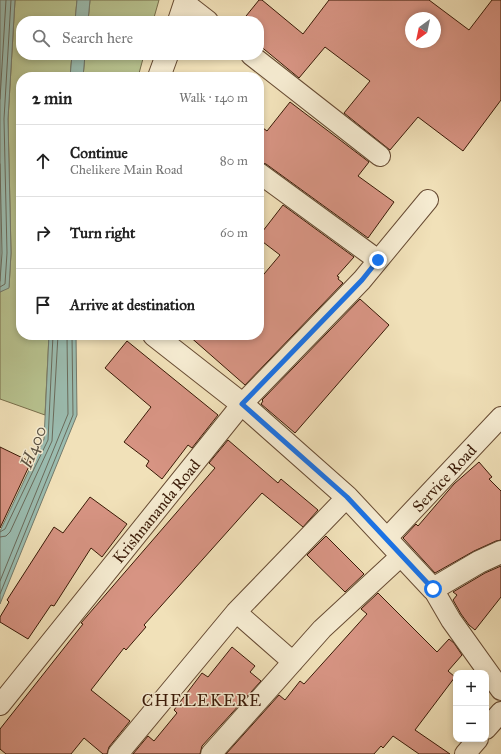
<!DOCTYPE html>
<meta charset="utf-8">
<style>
body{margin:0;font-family:"IM FELL Great Primer",serif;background:#f6f6f6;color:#222}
.controls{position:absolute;right:12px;bottom:12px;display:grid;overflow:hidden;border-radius:8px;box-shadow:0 2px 6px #0003}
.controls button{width:36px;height:36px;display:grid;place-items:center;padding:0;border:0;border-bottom:1px solid #e0e0e0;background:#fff;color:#222;font:20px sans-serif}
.compass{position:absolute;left:405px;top:12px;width:36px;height:36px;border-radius:50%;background:#fff;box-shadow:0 2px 6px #0003;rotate:213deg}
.stop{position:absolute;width:12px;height:12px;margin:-9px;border:3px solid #1a73e8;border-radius:50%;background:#fff}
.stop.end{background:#1a73e8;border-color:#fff;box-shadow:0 1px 4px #0008}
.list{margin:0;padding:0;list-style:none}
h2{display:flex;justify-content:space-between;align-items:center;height:52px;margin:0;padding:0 16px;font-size:17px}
h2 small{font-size:13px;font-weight:400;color:#767676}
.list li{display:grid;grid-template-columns:26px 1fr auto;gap:12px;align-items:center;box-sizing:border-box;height:72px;padding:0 16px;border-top:1px solid #e0e0e0}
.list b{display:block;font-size:15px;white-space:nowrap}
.list p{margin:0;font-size:13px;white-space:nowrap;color:#767676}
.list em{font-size:13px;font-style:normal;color:#767676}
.icon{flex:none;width:22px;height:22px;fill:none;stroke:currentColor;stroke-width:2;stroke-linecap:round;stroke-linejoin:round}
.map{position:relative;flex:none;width:501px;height:754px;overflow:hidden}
.search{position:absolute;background:#fff;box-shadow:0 2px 6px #0003;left:16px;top:16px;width:248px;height:44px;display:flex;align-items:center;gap:10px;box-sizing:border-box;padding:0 14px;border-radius:16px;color:#767676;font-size:15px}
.panel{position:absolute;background:#fff;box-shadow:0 2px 6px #0003;left:16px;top:72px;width:248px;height:268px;border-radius:16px}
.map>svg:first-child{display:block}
.green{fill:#b8c390;stroke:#786e4b}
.water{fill:#9bbdb1;stroke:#747b6d}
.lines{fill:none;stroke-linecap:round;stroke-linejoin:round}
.shore{stroke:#6a6b5c;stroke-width:1}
.building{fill:#d79483;stroke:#391906;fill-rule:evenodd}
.minor-casing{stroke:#674b33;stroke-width:22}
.tertiary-casing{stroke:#674b33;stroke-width:24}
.minor{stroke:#f6ecd2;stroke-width:20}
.tertiary{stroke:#f6ecd2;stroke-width:22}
.route{stroke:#1a73e8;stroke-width:5}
.labels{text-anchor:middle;stroke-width:3;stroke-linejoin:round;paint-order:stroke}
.street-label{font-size:16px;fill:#391906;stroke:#f6ecd2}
.water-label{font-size:17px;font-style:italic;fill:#5b5242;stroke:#f6ecd2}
.neighbourhood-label{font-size:17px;letter-spacing:1px;fill:#391906;stroke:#f6ecd2}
</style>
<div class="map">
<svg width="501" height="754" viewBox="0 0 501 754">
<rect width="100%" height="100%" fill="#f1e1b9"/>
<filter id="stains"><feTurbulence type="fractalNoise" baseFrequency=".005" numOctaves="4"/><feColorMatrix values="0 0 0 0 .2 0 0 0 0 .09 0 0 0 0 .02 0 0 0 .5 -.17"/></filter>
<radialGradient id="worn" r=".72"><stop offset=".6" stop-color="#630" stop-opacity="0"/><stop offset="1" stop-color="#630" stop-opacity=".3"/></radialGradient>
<path class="green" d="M15 0H77L75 21H21V55H72L70 77H21V335H49L45 415 0 399V292L9 287 11 253 8 119Z
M90 0H159L153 21H88Z
M85 55H144L138 77H83Z"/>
<path class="water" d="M0 0H15L8 119 11 253 9 288 0 292Z
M77 0H90L88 21H75Z
M72 55H85L83 77H70Z
M49 335H76L77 415 0 604V531L44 439Z"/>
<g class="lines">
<path class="shore" d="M0 99 6 0
M0 164 2 253 0 281
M0 287 5 284 7 253 4 119 11 0
M0 532 5 529 48 440 53 335
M0 537 6 536 10 532 52 441 58 335
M0 581 68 414 67 335
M0 594 73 415 72 335"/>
</g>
<path class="building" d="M259 0H262L303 34 329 0H429L469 30 492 0H501V100L463 151 418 117 390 150 344 113 370 81 325 47 299 78 259 45V21H242ZM411 18H435V42H411Z
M290 102 369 162 358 176 394 202 368 238 266 164 259 162V125L267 131Z
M283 205 354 257 337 276 339 277 338 279 343 283 245 385 188 335H259V280L280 255 259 239V236Z
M360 299 389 325 295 433 261 404 263 401 262 400Z
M127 341 218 415 192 448 188 445 162 479 146 466 149 461 124 442 151 407 105 368Z
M228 440 278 483 281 479 318 510 303 527 262 493 144 625 146 627 126 650 124 648 91 690 130 721 109 747 107 754H103L84 738 71 754H6L0 749V729L83 624 81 623 215 468 209 463Z
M0 447 31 462 0 528Z
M479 462 492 477 489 479 501 491V540L496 541 474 551 435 573 403 538 416 524 418 526 454 484Z
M90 497 127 524 102 557 91 548 54 606 51 605 28 639 0 622V617L9 602 7 600 54 527 63 533Z
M326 536 364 574 345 592 307 555Z
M501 566V597L475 630 469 625 461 614 453 600 457 595 453 592 485 573Z
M378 593 437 652 449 639 454 643 462 655 448 671 455 677 415 730 450 754H419L393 736 383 748 381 746 374 754H226L279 695 285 700 300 681 304 684 367 614 361 609Z
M232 647 255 666 250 672 261 681 202 746 200 754H133L148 736 154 741 177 713 174 710 202 673 208 677Z"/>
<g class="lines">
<defs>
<path id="minor" d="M185 3 208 21
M251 55 380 156
M259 173 378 260
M387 538 501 417
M433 589 451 620 501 690
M236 612 293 662
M0 705 242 404 362 280 428 200
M486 729 501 712
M118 754 236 612 347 497
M211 754 322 629 402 555
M465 754 478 739"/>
<path id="tertiary" d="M179 21 186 0
M159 77 167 55
M154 335 242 404 347 497 433 589 479 562 501 552"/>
</defs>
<use href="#minor" class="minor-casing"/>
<use href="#tertiary" class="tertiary-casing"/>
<use href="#minor" class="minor"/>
<use href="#tertiary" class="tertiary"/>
</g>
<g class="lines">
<path class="route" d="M378 260 362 280 242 404 347 497 433 589"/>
</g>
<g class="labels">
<g class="street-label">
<text transform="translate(444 478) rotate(-47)" y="6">Service Road</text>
<text transform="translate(156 511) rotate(-51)" y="6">Krishnananda Road</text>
</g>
<g class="water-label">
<text transform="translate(33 447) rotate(-69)" y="6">H400</text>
</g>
<g class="neighbourhood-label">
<text x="202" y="706">CHELEKERE</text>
</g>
</g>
<rect width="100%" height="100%" filter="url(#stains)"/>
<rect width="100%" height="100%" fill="url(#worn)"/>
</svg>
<div class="controls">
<button>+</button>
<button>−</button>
</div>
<svg class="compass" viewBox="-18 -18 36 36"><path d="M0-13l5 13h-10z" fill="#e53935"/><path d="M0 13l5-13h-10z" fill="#767676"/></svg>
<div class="stop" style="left:433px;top:589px"></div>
<div class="stop end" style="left:378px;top:260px"></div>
<div class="search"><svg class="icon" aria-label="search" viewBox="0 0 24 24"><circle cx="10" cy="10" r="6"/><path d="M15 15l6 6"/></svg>Search here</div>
<section class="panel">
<h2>2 min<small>Walk · 140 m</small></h2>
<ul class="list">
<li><svg class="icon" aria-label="ahead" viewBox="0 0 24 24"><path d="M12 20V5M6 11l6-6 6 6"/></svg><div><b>Continue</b><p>Chelikere Main Road</p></div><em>80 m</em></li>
<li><svg class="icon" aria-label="right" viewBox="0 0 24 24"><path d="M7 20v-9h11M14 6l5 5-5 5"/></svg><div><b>Turn right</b></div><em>60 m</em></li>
<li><svg class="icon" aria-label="arrive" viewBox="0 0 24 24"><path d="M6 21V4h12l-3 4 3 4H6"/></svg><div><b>Arrive at destination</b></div></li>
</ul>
</section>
</div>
